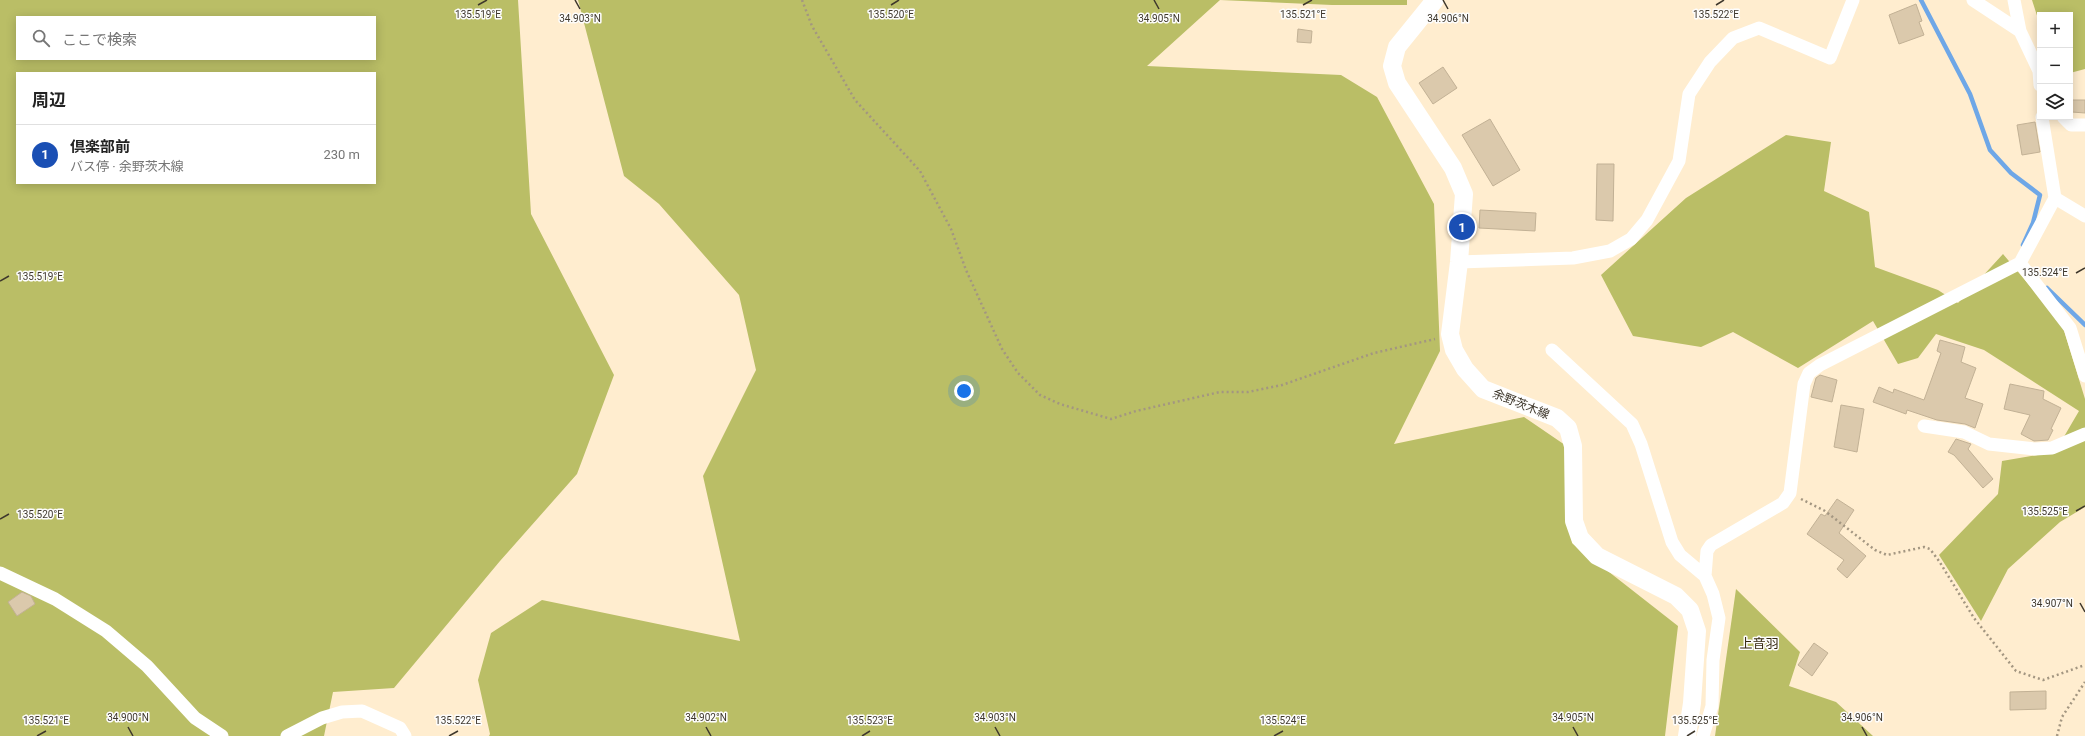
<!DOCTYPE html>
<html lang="ja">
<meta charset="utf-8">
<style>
body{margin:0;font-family:Roboto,"Noto Sans JP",sans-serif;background:#f2f2f2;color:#222}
.controls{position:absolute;right:12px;top:12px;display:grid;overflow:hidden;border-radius:0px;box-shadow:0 2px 10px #0003}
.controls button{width:36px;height:36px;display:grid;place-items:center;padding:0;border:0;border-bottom:1px solid #e0e0e0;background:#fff;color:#222;font:20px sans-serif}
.you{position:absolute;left:964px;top:391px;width:14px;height:14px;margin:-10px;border:3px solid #fff;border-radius:50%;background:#1a73e8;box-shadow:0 0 0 6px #1a73e833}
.badge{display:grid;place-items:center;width:26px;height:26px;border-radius:50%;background:#d34348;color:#fff;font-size:13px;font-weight:700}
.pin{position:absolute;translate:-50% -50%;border:2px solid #fff;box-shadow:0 1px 4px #0006}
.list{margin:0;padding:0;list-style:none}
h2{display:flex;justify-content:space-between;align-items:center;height:52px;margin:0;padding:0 16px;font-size:17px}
h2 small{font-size:13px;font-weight:400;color:#767676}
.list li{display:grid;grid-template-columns:26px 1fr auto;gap:12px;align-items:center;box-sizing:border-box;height:60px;padding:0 16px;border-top:1px solid #e0e0e0}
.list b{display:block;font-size:15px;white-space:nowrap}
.list p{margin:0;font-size:13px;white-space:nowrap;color:#767676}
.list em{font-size:13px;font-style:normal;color:#767676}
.icon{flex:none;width:22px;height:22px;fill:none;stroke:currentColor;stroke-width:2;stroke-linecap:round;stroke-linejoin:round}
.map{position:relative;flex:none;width:2085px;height:736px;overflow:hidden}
.search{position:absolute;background:#fff;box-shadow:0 2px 10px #0003;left:16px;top:16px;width:360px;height:44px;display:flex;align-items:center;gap:10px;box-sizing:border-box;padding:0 14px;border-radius:0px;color:#767676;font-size:15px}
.panel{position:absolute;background:#fff;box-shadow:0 2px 10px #0003;left:16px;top:72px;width:360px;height:112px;border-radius:0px}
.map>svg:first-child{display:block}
.forest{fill:#babe66;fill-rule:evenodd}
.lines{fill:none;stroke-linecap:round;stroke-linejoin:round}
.stream{stroke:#6ea7e7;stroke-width:4.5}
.building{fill:#dbc9ac;stroke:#c2b195}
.path{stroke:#a39681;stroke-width:2.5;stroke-dasharray:2 3;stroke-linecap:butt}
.street{stroke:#fff;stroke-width:13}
.secondary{stroke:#fff;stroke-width:18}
.ticks{fill:none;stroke:#3e372c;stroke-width:1.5}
.labels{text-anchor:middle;stroke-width:3;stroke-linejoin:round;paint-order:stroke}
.street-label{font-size:12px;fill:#3e372c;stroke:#fdfdfd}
.neighbourhood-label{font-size:13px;fill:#34270e;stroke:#fdfdfd}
.ticks-label{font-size:10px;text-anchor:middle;fill:#3e372c;stroke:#fdfdfd;stroke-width:3;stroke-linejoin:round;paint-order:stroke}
</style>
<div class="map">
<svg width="2085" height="736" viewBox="0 0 2085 736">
<rect width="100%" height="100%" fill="#ffedcf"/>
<path class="forest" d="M0 0H518L531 214 614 375 577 474 500 561 394 688 333 692 324 736H0ZM17 17H375V59H17ZM17 73H375V183H17Z
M578 0H1407V5H1332L1220 0 1147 66 1341 75 1377 97 1434 204 1440 351 1394 444 1524 417 1565 445 1572 543 1678 626 1665 736H489L490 734 478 680 491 633 542 600 740 641 703 476 756 370 739 295 659 204 624 176Z
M2032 0H2085V69L2070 73V15H2040V25Z
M1786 135 1831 142 1824 191 1869 212 1875 267 1938 290 1958 303 2003 254 2062 324 2085 399V507L2060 522 2008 569 1981 621 1939 555 1998 494 2002 461 2055 452 2079 411 1984 350 1936 334 1918 358 1898 364 1873 321 1798 368 1733 332 1701 347 1633 336 1601 275 1686 198Z
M1736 589 1800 652 1789 686 1836 702 1873 736H1715Z"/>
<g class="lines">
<path class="stream" d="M1921 0 1970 94 1990 150 2011 173 2040 195 2033 223 2023 245
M2047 288 2085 325"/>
</g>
<path class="building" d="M1916 4 1922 21 1919 22 1924 35 1899 44 1889 15Z
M1298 29 1312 31 1311 43 1297 42Z
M1443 67 1457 88 1433 104 1419 83Z
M2072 100H2085V113L2072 112Z
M1490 119 1520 170 1493 186 1462 135Z
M2035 122 2040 152 2022 155 2017 125Z
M1597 164H1614L1613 221 1596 220Z
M1480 210 1536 213 1535 231 1479 228Z
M1940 340 1965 347 1961 362 1976 368 1965 398 1983 404 1975 428 1965 424 1937 420 1907 410 1906 414 1873 402 1879 387 1893 393 1894 389 1924 400 1941 353 1937 351Z
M1820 375 1837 380 1832 402 1811 397 1816 378Z
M2010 384 2044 391 2043 399 2061 408 2051 429 2053 430 2048 440 2034 441 2021 434 2030 415 2004 409Z
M1841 405 1864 409 1857 452 1834 447Z
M1956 439 1971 444 1968 449 1993 479 1983 488 1954 455 1948 452Z
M1837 499 1854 510 1839 533 1866 556 1847 578 1837 569 1844 560 1807 534 1821 514 1825 516Z
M22 592 31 596 35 604 17 616 8 602Z
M1814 643 1828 653 1812 676 1798 665Z
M2046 691V709L2010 710V692Z"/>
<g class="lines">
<path class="path" d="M802 0 812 26 855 100 920 171 951 229 966 270 1002 349 1018 373 1040 395 1060 404 1111 419 1136 411 1220 392H1248L1282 385 1374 353 1435 339
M1801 499 1825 511 1875 550 1887 555 1924 547 1930 549 1939 561 1974 618 2016 671 2043 680 2085 665
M2057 736 2062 717 2085 682"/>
<path class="street" d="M1973 0 2020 31
M2014 0 2020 31 2039 71 2040 85
M2042 117 2055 198 2020 263 2070 328 2085 376
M2063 117 2071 125H2085
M2055 198 2085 216
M1459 262 1573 258 1610 251 1631 239 1647 220 1679 161 1689 94 1710 62 1733 38 1759 28 1830 58 1853 0
M1552 350 1632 424 1641 444 1672 542 1680 555 1705 576 1713 594 1719 618 1713 660 1712 706 1703 736
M1924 426 1964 432 1989 444 2035 449 2052 448 2085 434
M0 573 55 599 106 631 147 666 195 718 222 736
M1705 576 1707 551 1711 545 1783 503 1790 493 1804 384 1809 373 1820 365 2020 263
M287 736 322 718 342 712 362 711 400 728 405 736"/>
<path class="secondary" d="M1435 0 1397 47 1392 66 1397 83 1453 168 1464 194 1459 262 1450 334 1454 350 1465 369 1483 389 1557 418 1568 428 1573 446 1574 521 1580 538 1597 556 1676 596 1690 610 1697 631 1692 703 1687 736"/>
</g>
<path class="ticks" d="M575 0 580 9M1154 0 1159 9M1443 0 1448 9M478 5 487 0M891 5 899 0M1303 5 1312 0M1716 5 1724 0M2076 273 2085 268M0 281 9 276M2076 511 2085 506M0 519 9 514M2080 603 2085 612M128 727 133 736M706 727 711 736M995 727 1000 736M1573 727 1578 736M1862 727 1867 736M37 736 46 731M449 736 458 731M862 736 870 731M1274 736 1283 731M1687 736 1695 731"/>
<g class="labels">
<g class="street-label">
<text transform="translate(1521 404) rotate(22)" y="4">余野茨木線</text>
</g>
<g class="neighbourhood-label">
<text x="1759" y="648">上音羽</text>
</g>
</g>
<g class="ticks-label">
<text x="478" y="18">135.519°E</text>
<text x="891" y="18">135.520°E</text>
<text x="1303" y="18">135.521°E</text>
<text x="1716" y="18">135.522°E</text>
<text x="1159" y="22">34.905°N</text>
<text x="580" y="22">34.903°N</text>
<text x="1448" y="22">34.906°N</text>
<text x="2045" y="276">135.524°E</text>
<text x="40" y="280">135.519°E</text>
<text x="2045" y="515">135.525°E</text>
<text x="40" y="518">135.520°E</text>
<text x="2052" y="607">34.907°N</text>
<text x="128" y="721">34.900°N</text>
<text x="706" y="721">34.902°N</text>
<text x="995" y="721">34.903°N</text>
<text x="1573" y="721">34.905°N</text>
<text x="1862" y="721">34.906°N</text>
<text x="46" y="724">135.521°E</text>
<text x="458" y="724">135.522°E</text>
<text x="870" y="724">135.523°E</text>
<text x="1283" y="724">135.524°E</text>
<text x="1695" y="724">135.525°E</text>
</g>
</svg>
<div class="controls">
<button>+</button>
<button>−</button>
<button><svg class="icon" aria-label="layers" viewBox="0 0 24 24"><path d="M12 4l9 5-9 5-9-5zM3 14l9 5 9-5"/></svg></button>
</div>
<div class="you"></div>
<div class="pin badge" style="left:1462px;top:227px;background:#1a4fb4">1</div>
<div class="search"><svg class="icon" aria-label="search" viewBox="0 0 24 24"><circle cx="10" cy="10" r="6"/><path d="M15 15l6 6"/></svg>ここで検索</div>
<section class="panel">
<h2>周辺<small></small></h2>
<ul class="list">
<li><span class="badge" style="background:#1a4fb4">1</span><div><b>倶楽部前</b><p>バス停 · 余野茨木線</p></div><em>230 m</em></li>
</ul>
</section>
</div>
